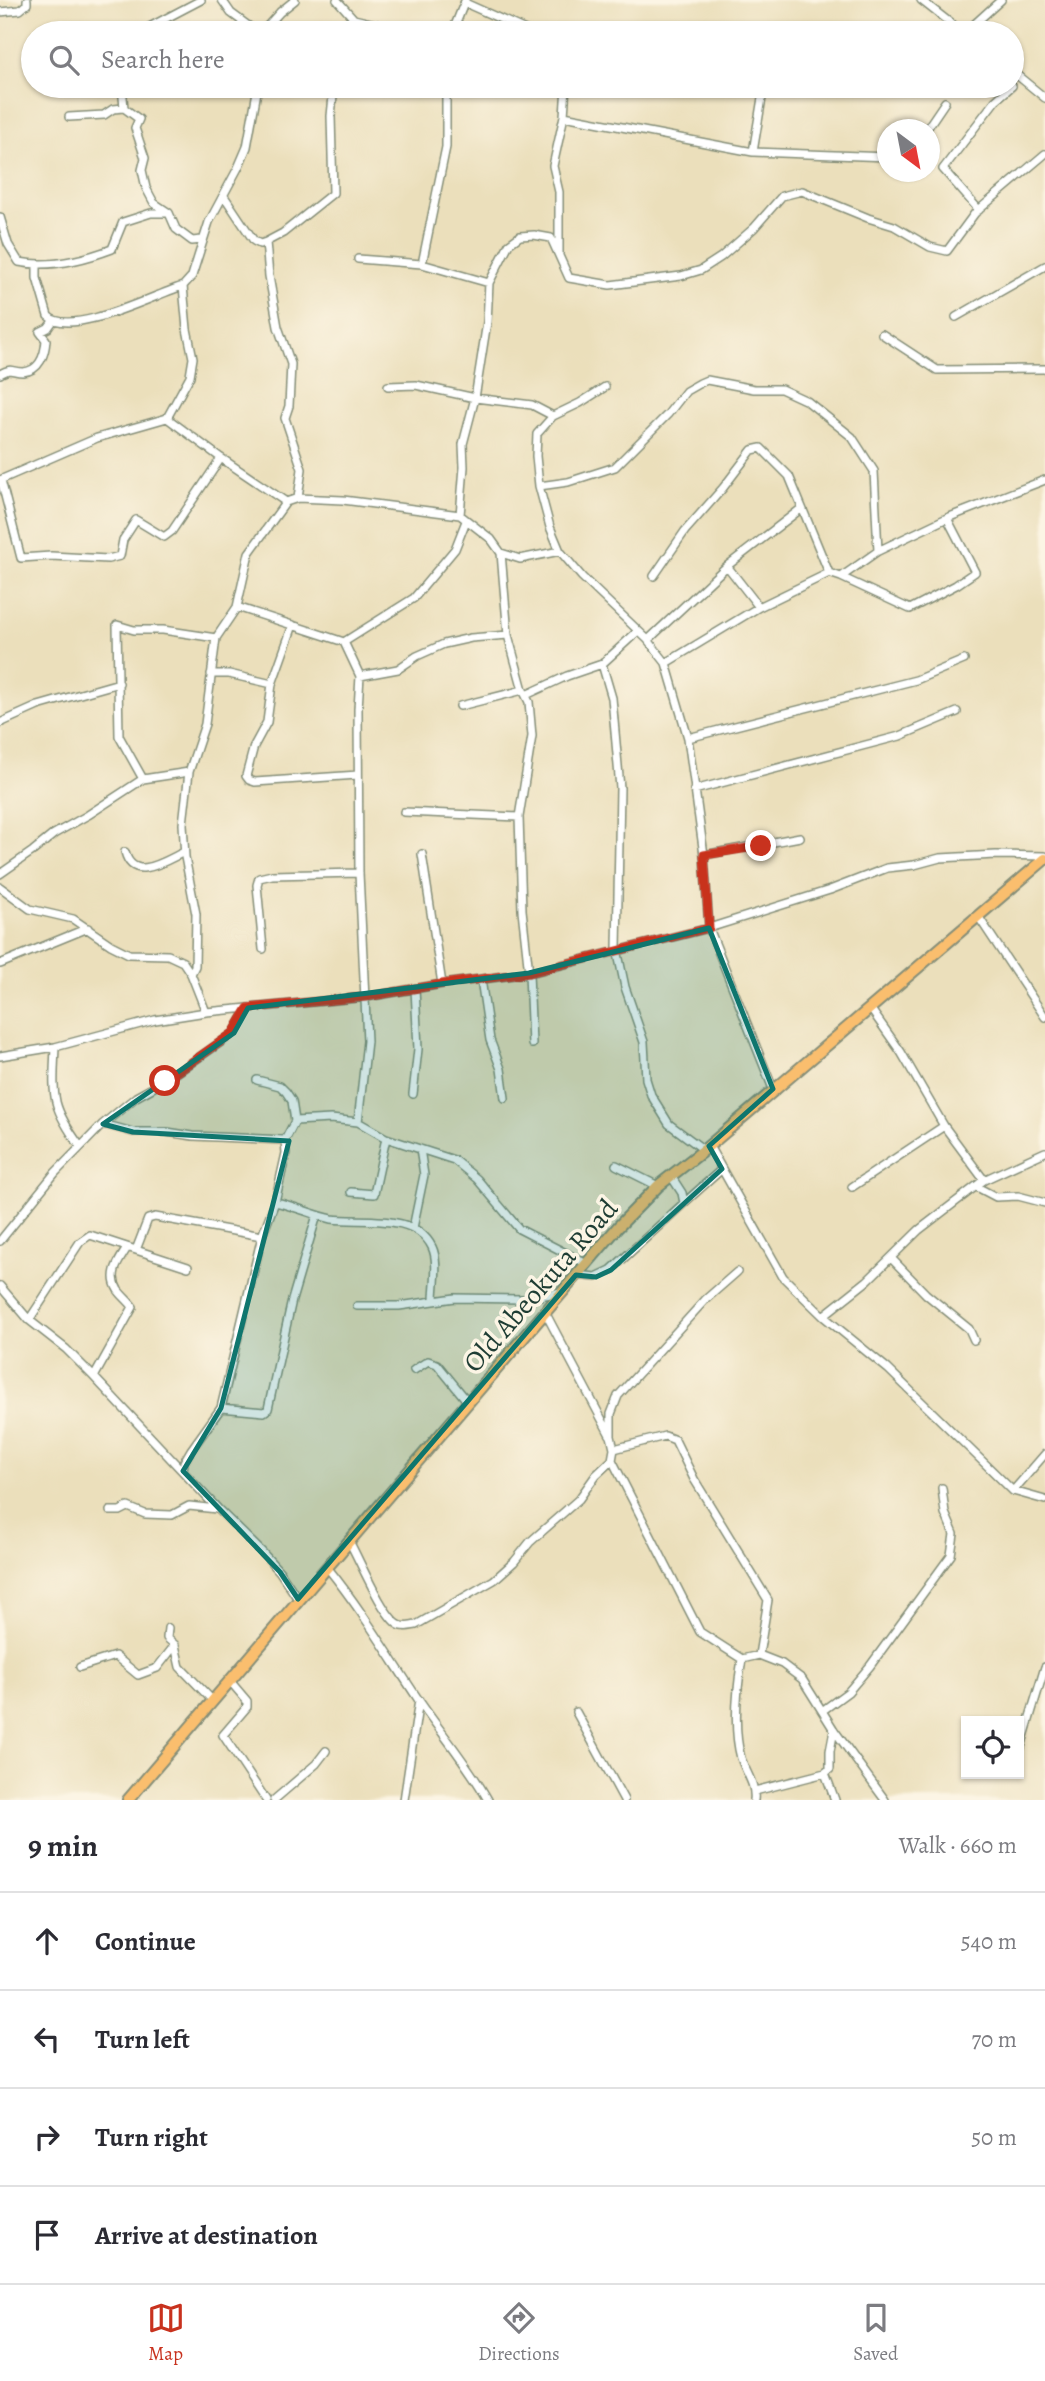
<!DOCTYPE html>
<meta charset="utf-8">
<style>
body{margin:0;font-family:Alegreya,serif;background:#f2f2f3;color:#2b2b33}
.controls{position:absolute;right:21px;bottom:21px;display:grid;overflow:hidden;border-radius:0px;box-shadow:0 2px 5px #0004}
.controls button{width:63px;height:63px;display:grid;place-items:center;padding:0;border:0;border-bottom:2px solid #e1e1e2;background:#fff;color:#2b2b33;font:35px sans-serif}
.compass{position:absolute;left:877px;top:119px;width:63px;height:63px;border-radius:50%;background:#fff;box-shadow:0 2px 5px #0004;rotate:148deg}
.stop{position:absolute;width:21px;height:21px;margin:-16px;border:5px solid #c8321e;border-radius:50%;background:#fff}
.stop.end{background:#c8321e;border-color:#fff;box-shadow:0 2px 7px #0008}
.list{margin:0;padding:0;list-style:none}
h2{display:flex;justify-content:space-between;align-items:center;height:91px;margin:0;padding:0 28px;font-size:30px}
h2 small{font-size:23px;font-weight:400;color:#7c7c81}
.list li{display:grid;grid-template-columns:46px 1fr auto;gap:21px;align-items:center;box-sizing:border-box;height:98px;padding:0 28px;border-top:2px solid #e1e1e2}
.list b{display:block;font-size:26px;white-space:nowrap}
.list em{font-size:23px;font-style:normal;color:#7c7c81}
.icon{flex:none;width:38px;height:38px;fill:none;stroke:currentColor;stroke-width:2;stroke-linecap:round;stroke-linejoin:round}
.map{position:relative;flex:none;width:1045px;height:1800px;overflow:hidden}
.search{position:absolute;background:#fff;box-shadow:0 2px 5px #0004;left:21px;right:21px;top:21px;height:77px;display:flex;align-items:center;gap:18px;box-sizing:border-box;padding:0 24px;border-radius:38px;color:#7c7c81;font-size:26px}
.sheet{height:483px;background:#fff}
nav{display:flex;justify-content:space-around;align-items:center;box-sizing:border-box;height:98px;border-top:2px solid #e1e1e2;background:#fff;font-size:19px;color:#7c7c81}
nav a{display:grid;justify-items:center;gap:4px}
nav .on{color:#c8321e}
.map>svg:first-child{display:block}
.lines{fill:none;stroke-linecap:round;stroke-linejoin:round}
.minor-casing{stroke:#858e78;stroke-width:10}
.highway-casing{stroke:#858e78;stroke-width:14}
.minor{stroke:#fff;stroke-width:7}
.highway{stroke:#fabe6e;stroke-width:10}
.route{stroke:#c8321e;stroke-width:9}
.marked{fill:#0f766e;fill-opacity:0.2;stroke:#0f766e;stroke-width:5;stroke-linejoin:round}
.labels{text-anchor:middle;stroke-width:7;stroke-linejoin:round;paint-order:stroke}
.street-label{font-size:28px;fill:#1f3d34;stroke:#fcf5e5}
</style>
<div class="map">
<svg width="1045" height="1800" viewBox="0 0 1045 1800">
<rect width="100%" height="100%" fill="#fcf5e5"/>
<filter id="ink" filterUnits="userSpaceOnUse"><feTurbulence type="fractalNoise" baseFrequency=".0143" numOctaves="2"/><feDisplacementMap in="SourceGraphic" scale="14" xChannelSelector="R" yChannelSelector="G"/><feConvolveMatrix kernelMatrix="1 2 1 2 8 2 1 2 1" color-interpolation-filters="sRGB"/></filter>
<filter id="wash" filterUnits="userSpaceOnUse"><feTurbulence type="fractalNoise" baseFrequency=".00686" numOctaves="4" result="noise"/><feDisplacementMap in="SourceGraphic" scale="28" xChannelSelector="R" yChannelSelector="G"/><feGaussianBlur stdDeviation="1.57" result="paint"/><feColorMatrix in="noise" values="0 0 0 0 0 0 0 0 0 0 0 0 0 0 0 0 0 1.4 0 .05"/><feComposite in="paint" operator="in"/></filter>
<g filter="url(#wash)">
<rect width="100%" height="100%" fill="#ebdfbb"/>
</g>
<g filter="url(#ink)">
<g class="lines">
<defs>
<path id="minor" d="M222 0 231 13 258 33
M337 0 354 19 413 33
M921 0 963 33
M465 3 532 33
M0 12 20 10 27 4V0
M138 33 201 0
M261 33 280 12 295 0
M346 33 354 19
M452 33 465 1
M968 33 969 29 1001 0
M1012 71 1045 98
M122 86 124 108 139 119 135 128 145 158 142 170 146 188 154 203 169 213 176 229 192 241 202 240
M564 116 753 152 888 157
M69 117 104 115 113 109 124 108
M926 130 945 102
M753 152 764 86
M224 196 254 241 260 244 266 242 269 276 278 327 291 364 289 406 285 418 302 469 298 498
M979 210 943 169 995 101 1012 86
M0 217 8 244 19 262C49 268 83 260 112 249L123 222 151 213H169
M266 242 283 233 333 193 331 116 334 86
M559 254V192L553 166 564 116 566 86
M358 259 422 264 489 283
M422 264 446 147V86
M37 266V278L48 316C71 338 156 294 183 286
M956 317 1045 266
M882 334 937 370 1045 369
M0 374C13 367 11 372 23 372 40 371 45 354 46 340L40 332 48 328 53 321
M388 386 416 385 475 398 532 405 553 416 580 403 605 387
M553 416 537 434 536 456 539 486 550 527 560 551 582 577 648 640 666 663 688 738 704 855 709 928 773 1089
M167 418 221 458 286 502 298 498 343 500 460 515 491 539 501 553 508 635 523 690 529 702 532 736 519 817 522 910 529 973 532 1044
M0 480 97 438 167 418 190 376 193 358 187 329 183 286 192 276 209 222 238 168 247 147 258 86
M1 480 21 558 51 556 108 559 120 556 123 540 136 520 164 537 172 531 221 458
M539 486 568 482 615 467 668 414 686 391 700 383 707 380 754 389H781L807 401 852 437 874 471 878 551
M460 515 464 467 463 444 475 398 487 322 489 283 509 244 520 236 534 235 551 238 569 278 610 285 681 276 701 270 721 257 754 228 782 196 802 191 868 218 894 226 930 247 947 251 975 213 1045 154
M501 553 520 559 560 551
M727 566 759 607
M654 576 685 531 723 488 752 450 761 448 789 476 829 573
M841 577 910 609 956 585 975 572 947 518
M237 607 344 642 360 676 358 709 359 873 367 1041 358 1122
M293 625 272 684 267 722 254 746 246 776 249 780 255 782 358 775
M648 640 727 566 802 508
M344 642 414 598 455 549 466 521
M666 663 759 607 829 573 841 577 878 551 947 518 1045 480
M602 664 612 698 620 788 617 949 625 987 644 1042 646 1079 651 1095 669 1124 704 1150
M211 674H229L272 684
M360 676 398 669 417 656 444 644 471 638 508 635
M526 695 567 676 602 664 638 631
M460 706 523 690
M0 723 38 706 119 683
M688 738 916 680 964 660
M143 779 119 736 117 625 134 630H163L216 638
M694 790 900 736 957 712
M404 812 519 817
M125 852C133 883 165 861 184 852
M422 854 442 984
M704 855 800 837
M0 874 33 851 54 834 88 815 143 779 189 772
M0 887 30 909 73 919 111 945 129 954 168 955 183 962 191 974 206 1012
M978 916 1045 1017
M263 949 257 885 259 878 272 875 359 873
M0 964 88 928
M191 974 195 966 196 914 185 857 183 824 189 772 205 724 216 638 237 607 249 553 286 502
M481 979 490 1040 501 1069 505 1098
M870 1008 901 1052 944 1126 984 1180
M55 1047C53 1096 50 1105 80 1146
M0 1056 55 1047 155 1020 206 1012 366 997 442 984 529 973 709 928 830 890 887 868 914 865 940 858 996 855 1045 856
M413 1094 418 1049 415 988
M295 1121 331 1119 358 1122 386 1138 454 1160 477 1179 519 1229 587 1264
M103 1124 133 1132H167L193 1136 285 1140
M709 1146 783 1277 823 1316 888 1369 1013 1491 1045 1500
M616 1165 658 1186
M852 1187 944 1126
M977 1187 996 1197 1018 1196 1045 1203
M351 1192 374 1194 386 1138
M275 1202C295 1206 313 1215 332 1219 363 1223 415 1212 432 1247 439 1261 434 1285 434 1301
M684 1203 722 1169
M413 1228 424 1175 420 1149
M0 1241 55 1173 103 1124 136 1097 165 1081 234 1033 248 1008
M136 1250 188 1267
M891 1258 926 1294 969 1329 974 1340
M576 1275 596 1277 611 1270 684 1203 682 1193 671 1176
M0 1286 29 1320 66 1349 94 1377 218 1509 262 1552 280 1572 298 1599
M357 1306H399L455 1298 524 1299 561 1292
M545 1312 610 1435
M823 1316 867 1281 919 1230 984 1180 1045 1152
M29 1320 80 1242 90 1235 136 1250 148 1219 155 1217 262 1236
M414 1370 428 1361 437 1364 468 1402
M94 1377 133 1307C129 1301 122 1296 118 1290 108 1274 119 1261 127 1248
M221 1408 264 1412 268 1409 292 1300 317 1215
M614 1449 665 1436 675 1440 694 1479 768 1600 759 1655
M612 1460 700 1632 742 1659 759 1655 782 1664 802 1679 834 1730 885 1800
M183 1471 184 1462 191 1450 221 1408 262 1236 275 1202 286 1153 285 1140 295 1121 292 1101 286 1092 280 1086 257 1080
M1013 1491 1045 1454
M110 1511H120L128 1507 145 1514 172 1515 189 1506 217 1509
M350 1543C360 1561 383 1616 399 1625 405 1628 410 1626 416 1625L494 1580 514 1562 530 1542 579 1499 596 1475 612 1460 614 1449 611 1436V1414L618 1396 705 1300 737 1272
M327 1567C361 1609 388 1654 418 1699 441 1733 468 1764 488 1800
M168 1628 167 1638 175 1645 180 1667 213 1701
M742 1659C737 1689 733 1729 741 1758 746 1773 756 1785 754 1800
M80 1667 115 1656 138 1675 157 1668 175 1645
M230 1681 247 1701V1707L223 1735 266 1800
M822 1711 848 1692 870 1666 951 1555 954 1534 945 1513 942 1488
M576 1712 624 1800
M1020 1750 1045 1667
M825 1773 835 1800
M755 1791 825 1773 830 1769V1751L834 1730
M274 1800 316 1764 326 1751
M404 1800 419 1700"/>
<path id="highway" d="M128 1800 618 1227 658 1186 704 1150 1045 859"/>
</defs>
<use href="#minor" class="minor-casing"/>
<use href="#highway" class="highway-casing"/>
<use href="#minor" class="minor"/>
<use href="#highway" class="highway"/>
</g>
</g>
<g class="lines" filter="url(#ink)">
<path class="route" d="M165 1081 233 1033 248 1008 366 997 442 984 529 973 709 928 704 855 761 846"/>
</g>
<path class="marked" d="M709 928 773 1089 709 1146 722 1169 611 1270 596 1277 576 1275 298 1599 280 1572 183 1471 221 1408 289 1141 133 1132 103 1124 234 1033 248 1008 529 973Z"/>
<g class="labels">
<g class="street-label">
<text transform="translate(540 1285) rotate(-49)" y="10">Old Abeokuta Road</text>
</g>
</g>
</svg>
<div class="controls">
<button><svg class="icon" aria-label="locate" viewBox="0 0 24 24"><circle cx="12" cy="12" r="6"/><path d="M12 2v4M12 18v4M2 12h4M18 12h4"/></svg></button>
</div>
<svg class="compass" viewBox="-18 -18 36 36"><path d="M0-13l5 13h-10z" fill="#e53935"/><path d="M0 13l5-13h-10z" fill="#7c7c81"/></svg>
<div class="stop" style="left:165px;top:1081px"></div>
<div class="stop end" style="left:761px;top:846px"></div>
<div class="search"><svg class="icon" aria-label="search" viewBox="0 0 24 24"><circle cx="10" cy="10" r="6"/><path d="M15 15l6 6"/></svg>Search here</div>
</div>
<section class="sheet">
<h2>9 min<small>Walk · 660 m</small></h2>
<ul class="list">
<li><svg class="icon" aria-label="ahead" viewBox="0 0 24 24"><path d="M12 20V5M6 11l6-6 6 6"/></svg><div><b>Continue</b></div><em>540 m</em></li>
<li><svg class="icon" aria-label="left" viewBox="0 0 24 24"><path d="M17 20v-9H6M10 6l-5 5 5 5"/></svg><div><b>Turn left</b></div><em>70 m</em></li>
<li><svg class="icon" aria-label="right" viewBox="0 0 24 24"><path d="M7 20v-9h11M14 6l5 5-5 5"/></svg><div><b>Turn right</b></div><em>50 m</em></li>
<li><svg class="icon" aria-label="arrive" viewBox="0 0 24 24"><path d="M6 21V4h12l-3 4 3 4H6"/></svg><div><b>Arrive at destination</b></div></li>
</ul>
</section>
<nav>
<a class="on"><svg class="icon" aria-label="map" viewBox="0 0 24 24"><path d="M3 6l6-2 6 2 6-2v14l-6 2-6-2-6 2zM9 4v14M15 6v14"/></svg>Map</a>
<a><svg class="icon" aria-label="directions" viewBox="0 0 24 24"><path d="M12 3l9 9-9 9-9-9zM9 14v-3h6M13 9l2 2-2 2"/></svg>Directions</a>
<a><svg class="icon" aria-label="saved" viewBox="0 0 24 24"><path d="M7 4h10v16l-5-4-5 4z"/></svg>Saved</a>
</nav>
